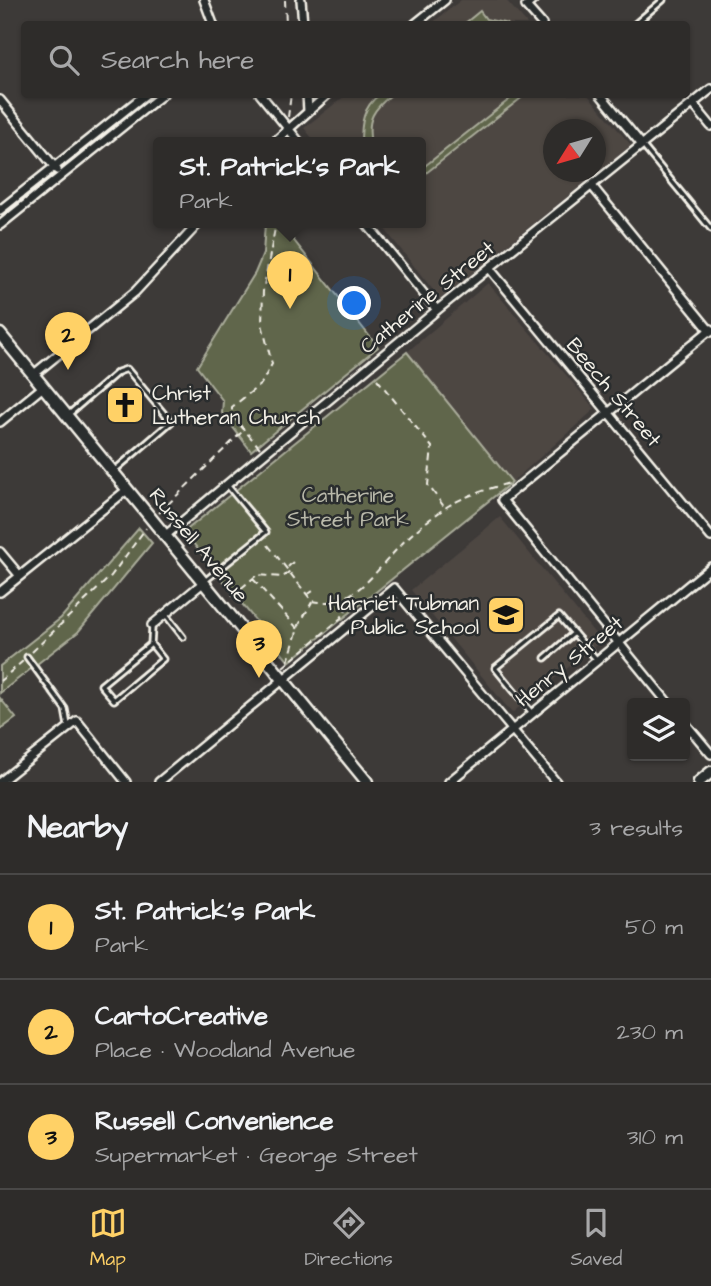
<!DOCTYPE html>
<meta charset="utf-8">
<style>
body{margin:0;font-family:"Architects Daughter",sans-serif;background:#363432;color:#f1f3f6}
.controls{position:absolute;right:21px;bottom:21px;display:grid;overflow:hidden;border-radius:7px;box-shadow:0 2px 5px #0004}
.controls button{width:63px;height:63px;display:grid;place-items:center;padding:0;border:0;border-bottom:2px solid #494847;background:#2e2c2a;color:#f1f3f6;font:35px sans-serif}
.compass{position:absolute;left:543px;top:119px;width:63px;height:63px;border-radius:50%;background:#2e2c2a;box-shadow:0 2px 5px #0004;rotate:233deg}
.you{position:absolute;left:355px;top:304px;width:24px;height:24px;margin:-18px;border:5px solid #fff;border-radius:50%;background:#1a73e8;box-shadow:0 0 0 10px #1a73e833}
.badge{display:grid;place-items:center;width:46px;height:46px;border-radius:50%;background:#ffd166;color:#111;font-size:23px;font-weight:700}
.pin{position:absolute;translate:-50% -58px;filter:drop-shadow(0 2px 4px #0008)}
.pin::after{content:'';position:absolute;top:37px;width:24px;height:21px;background:inherit;clip-path:polygon(0 0,100% 0,50% 100%)}
.popup{position:absolute;left:153px;top:137px;width:273px;height:91px;box-sizing:border-box;display:grid;place-content:center;border-radius:7px;background:#2e2c2a;filter:drop-shadow(0 2px 5px #0005);font-size:23px;white-space:nowrap;color:#a7a7a8}
.popup b{font-size:26px;color:#f1f3f6}
.popup::after{content:'';position:absolute;left:50%;top:100%;margin-left:-14px;border:14px solid transparent;border-top-color:#2e2c2a}
.list{margin:0;padding:0;list-style:none}
h2{display:flex;justify-content:space-between;align-items:center;height:91px;margin:0;padding:0 28px;font-size:30px}
h2 small{font-size:23px;font-weight:400;color:#a7a7a8}
.list li{display:grid;grid-template-columns:46px 1fr auto;gap:21px;align-items:center;box-sizing:border-box;height:105px;padding:0 28px;border-top:2px solid #494847}
.list b{display:block;font-size:26px;white-space:nowrap}
.list p{margin:0;font-size:23px;white-space:nowrap;color:#a7a7a8}
.list em{font-size:23px;font-style:normal;color:#a7a7a8}
.icon{flex:none;width:38px;height:38px;fill:none;stroke:currentColor;stroke-width:2;stroke-linecap:round;stroke-linejoin:round}
.map{position:relative;flex:none;width:711px;height:782px;overflow:hidden}
.search{position:absolute;background:#2e2c2a;box-shadow:0 2px 5px #0004;left:21px;right:21px;top:21px;height:77px;display:flex;align-items:center;gap:18px;box-sizing:border-box;padding:0 24px;border-radius:7px;color:#a7a7a8;font-size:26px}
.sheet{height:406px;background:#2e2c2a}
nav{display:flex;justify-content:space-around;align-items:center;box-sizing:border-box;height:98px;border-top:2px solid #494847;background:#2e2c2a;font-size:19px;color:#a7a7a8}
nav a{display:grid;justify-items:center;gap:4px}
nav .on{color:#ffd166}
.map>svg:first-child{display:block}
.built{fill:#4d4643;fill-rule:evenodd}
.green{fill:#60664c;stroke:#aaac9a;stroke-width:2}
.lines{fill:none;stroke-linecap:round;stroke-linejoin:round}
.lane-casing{stroke:#f4f1e8;stroke-width:9}
.street-casing{stroke:#f4f1e8;stroke-width:12}
.secondary-casing{stroke:#f4f1e8;stroke-width:15}
.path{stroke:#f4f1e8;stroke-width:2;stroke-dasharray:7 5;stroke-linecap:butt}
.lane{stroke:#2a2d2e;stroke-width:3.5}
.street{stroke:#2a2d2e;stroke-width:7}
.secondary{stroke:#2a2d2e;stroke-width:10}
.labels{text-anchor:middle;stroke-width:5;stroke-linejoin:round;paint-order:stroke}
.street-label{font-size:21px;fill:#f4f1e8;stroke:#2a2d2e}
.poi-label{font-size:21px;fill:#f4f1e8;stroke:#2a2d2e;text-anchor:start}
.park-label{font-size:21px;fill:#b9b9aa;stroke:#2a2d2e}
</style>
<div class="map">
<svg width="711" height="782" viewBox="0 0 711 782">
<rect width="100%" height="100%" fill="#3d3a38"/>
<filter id="ink" filterUnits="userSpaceOnUse"><feTurbulence type="fractalNoise" baseFrequency=".0143" numOctaves="2"/><feDisplacementMap in="SourceGraphic" scale="14" xChannelSelector="R" yChannelSelector="G"/><feConvolveMatrix kernelMatrix="1 2 1 2 8 2 1 2 1" color-interpolation-filters="sRGB"/></filter>
<g filter="url(#ink)">
<path class="built" d="M461 0H506L527 24H431Z
M346 95H588L631 145 440 299 380 223H421V143H316L304 128ZM554 130H596V172H554Z
M488 283 595 409 512 482 407 352Z
M500 517 601 641 512 713 411 590Z"/>
<path class="green" d="M480 11 486 19 508 24H464Z
M379 95H391C374 109 366 119 371 143H361C361 123 363 107 379 95Z
M515 95H525L421 177V169Z
M265 223H289L288 233 378 347 251 451 222 413 223 401 197 367 255 273 263 254Z
M407 352 512 482 289 662 184 532Z
M139 528 152 543 78 632 0 693V666L61 618Z
M0 698 16 718 0 730Z"/>
<g class="lines">
<defs>
<path id="lane" d="M635 24 663 0
M642 145 711 229
M69 414 118 372 127 369 171 422 115 470
M206 580 266 532 227 485
M165 614 183 637
M151 644 163 659 114 700 101 685 151 644 152 627
M27 657 65 709 68 726
M545 658 574 633
M532 713 495 668 559 616 597 660"/>
<path id="street" d="M204 0 213 24
M301 0 303 24
M533 0 526 6 542 24
M415 24 445 0
M260 94 300 143
M307 94 308 111
M600 94 642 145
M0 100 57 170
M693 104 711 126
M273 143 328 94
M592 186 711 332
M0 210 146 94
M366 223 437 310
M0 225 163 94
M490 269 711 537
M33 375 135 292 199 223
M0 422 43 387
M166 535 437 310 711 89
M0 552 20 576
M0 592 128 489
M152 625 204 582
M668 703 502 500 711 329
M685 723 711 754
M0 782 77 721 126 782
M159 782 394 588 556 782
M449 782 711 567"/>
<path id="secondary" d="M0 334 367 782
M699 782 711 772"/>
</defs>
<use href="#lane" class="lane-casing"/>
<use href="#street" class="street-casing"/>
<use href="#secondary" class="secondary-casing"/>
<path class="path" d="M285 0 286 24
M288 117 291 94
M377 379 432 447 428 485 445 508
M260 448 232 416V407L261 384 272 364 262 324 263 291 276 223
M159 513 244 430
M268 545 312 601C352 609 374 573 398 548 412 532 431 518 448 506 467 495 488 489 509 483
M288 567 296 559
M253 579 298 629
M307 595 313 591
M232 596 257 575 283 577 290 571
M32 652 111 576 146 528
M288 662 299 625 312 602
M283 667 341 618 357 592
M0 681 23 661"/>
<use href="#lane" class="lane"/>
<use href="#street" class="street"/>
<use href="#secondary" class="secondary"/>
</g>
</g>
<defs>
<symbol id="church-square" viewBox="-11 -11 22 22"><rect x="-9" y="-9" width="18" height="18" rx="4" fill="#ffd166" stroke="#2a2d2e"/><path d="M-1.2-6h2.4v3.5h3.3v2.4h-3.3V6h-2.4V-.1h-3.3v-2.4h3.3Z" fill="#111"/></symbol>
<symbol id="school-square" viewBox="-11 -11 22 22"><rect x="-9" y="-9" width="18" height="18" rx="4" fill="#ffd166" stroke="#2a2d2e"/><path d="M0-5L7-2L0 1L-7-2ZM-4 1L0 2.5L4 1V4Q0 6-4 4Z" fill="#111"/></symbol>
</defs>
<g fill-rule="evenodd">
<use href="#church-square" x="103" y="383" width="44" height="44"/>
<use href="#school-square" x="484" y="593" width="44" height="44"/>
</g>
<g class="labels">
<g class="street-label">
<text transform="translate(427 297) rotate(-39)" y="7">Catherine Street</text>
<text transform="translate(614 392) rotate(50)" y="7">Beech Street</text>
<text transform="translate(199 545) rotate(50)" y="7">Russell Avenue</text>
<text transform="translate(569 661) rotate(-39)" y="7">Henry Street</text>
</g>
<g class="poi-label">
<text x="152" y="400">Christ<tspan x="152" dy="24">Lutheran Church</tspan></text>
<text x="479" y="610" text-anchor="end">Harriet Tubman<tspan x="479" dy="24">Public School</tspan></text>
</g>
<g class="park-label">
<text x="348" y="502">Catherine<tspan x="348" dy="24">Street Park</tspan></text>
</g>
</g>
</svg>
<div class="controls">
<button><svg class="icon" aria-label="layers" viewBox="0 0 24 24"><path d="M12 4l9 5-9 5-9-5zM3 14l9 5 9-5"/></svg></button>
</div>
<svg class="compass" viewBox="-18 -18 36 36"><path d="M0-13l5 13h-10z" fill="#e53935"/><path d="M0 13l5-13h-10z" fill="#a7a7a8"/></svg>
<div class="you"></div>
<div class="pin badge" style="left:290px;top:309px">1</div>
<div class="popup"><b>St. Patrick's Park</b>Park</div>
<div class="pin badge" style="left:68px;top:370px">2</div>
<div class="pin badge" style="left:259px;top:678px">3</div>
<div class="search"><svg class="icon" aria-label="search" viewBox="0 0 24 24"><circle cx="10" cy="10" r="6"/><path d="M15 15l6 6"/></svg>Search here</div>
</div>
<section class="sheet">
<h2>Nearby<small>3 results</small></h2>
<ul class="list">
<li><span class="badge">1</span><div><b>St. Patrick's Park</b><p>Park</p></div><em>50 m</em></li>
<li><span class="badge">2</span><div><b>CartoCreative</b><p>Place · Woodland Avenue</p></div><em>230 m</em></li>
<li><span class="badge">3</span><div><b>Russell Convenience</b><p>Supermarket · George Street</p></div><em>310 m</em></li>
</ul>
</section>
<nav>
<a class="on"><svg class="icon" aria-label="map" viewBox="0 0 24 24"><path d="M3 6l6-2 6 2 6-2v14l-6 2-6-2-6 2zM9 4v14M15 6v14"/></svg>Map</a>
<a><svg class="icon" aria-label="directions" viewBox="0 0 24 24"><path d="M12 3l9 9-9 9-9-9zM9 14v-3h6M13 9l2 2-2 2"/></svg>Directions</a>
<a><svg class="icon" aria-label="saved" viewBox="0 0 24 24"><path d="M7 4h10v16l-5-4-5 4z"/></svg>Saved</a>
</nav>
